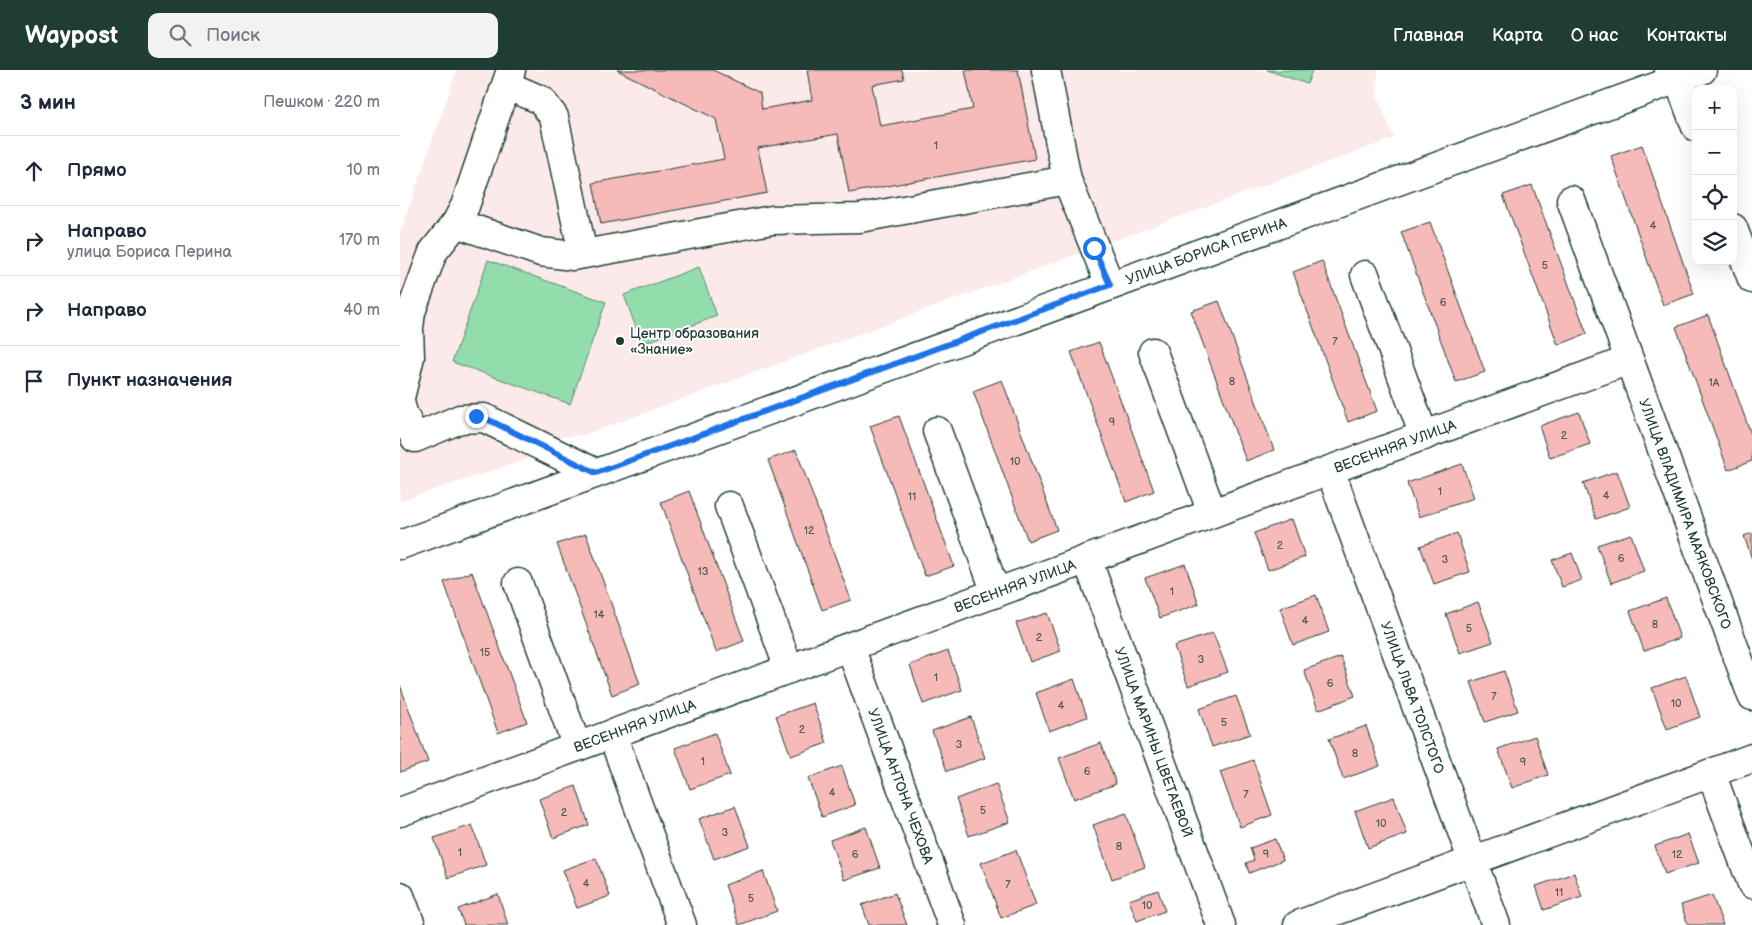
<!DOCTYPE html>
<html lang="ru">
<meta charset="utf-8">
<style>
body{margin:0;font-family:"Balsamiq Sans",sans-serif;background:#f2f2f3;color:#1f2937}
.controls{position:absolute;right:15px;top:15px;display:grid;overflow:hidden;border-radius:10px;box-shadow:0 5px 20px #0002}
.controls button{width:45px;height:45px;display:grid;place-items:center;padding:0;border:0;border-bottom:1px solid #e0e1e3;background:#fff;color:#1f2937;font:25px sans-serif}
.stop{position:absolute;width:15px;height:15px;margin:-11px;border:4px solid #1a73e8;border-radius:50%;background:#fff}
.stop.end{background:#1a73e8;border-color:#fff;box-shadow:0 1px 5px #0008}
.list{margin:0;padding:0;list-style:none}
h2{display:flex;justify-content:space-between;align-items:center;height:65px;margin:0;padding:0 20px;font-size:21px}
h2 small{font-size:16px;font-weight:400;color:#747a83}
.list li{display:grid;grid-template-columns:32px 1fr auto;gap:15px;align-items:center;box-sizing:border-box;height:70px;padding:0 20px;border-top:1px solid #e0e1e3}
.list b{display:block;font-size:19px;white-space:nowrap}
.list p{margin:0;font-size:16px;white-space:nowrap;color:#747a83}
.list em{font-size:16px;font-style:normal;color:#747a83}
.icon{flex:none;width:28px;height:28px;fill:none;stroke:currentColor;stroke-width:2;stroke-linecap:round;stroke-linejoin:round}
.map{position:relative;flex:none;width:1352px;height:855px;overflow:hidden}
header{display:flex;align-items:center;gap:30px;box-sizing:border-box;height:70px;padding:0 25px;background:#1f3d34;color:#fff}
header strong{font-size:24px}
nav{display:flex;gap:28px;margin-inline-start:auto;font-size:18px}
.search{width:350px;height:45px;background:#f2f2f3;display:flex;align-items:center;gap:12px;box-sizing:border-box;padding:0 18px;border-radius:10px;color:#747a83;font-size:19px}
main{display:flex}
aside{flex:1;background:#fff}
.map>svg:first-child{display:block}
.built{fill:#fceaea}
.green{fill:#93ddac;stroke:#598d70}
.building{fill:#f6bab8;stroke:#1f3d34}
.lines{fill:none;stroke-linecap:round;stroke-linejoin:round}
.minor-casing{stroke:#1f3d34;stroke-width:31}
.minor{stroke:#fff;stroke-width:28}
.route{stroke:#1a73e8;stroke-width:6}
.poi-dot{fill:#1f3d34;stroke:#fff;stroke-width:2}
.labels{text-anchor:middle;stroke-width:4;stroke-linejoin:round;paint-order:stroke}
.number-label{font-size:11px;fill:#555c55}
.street-label{font-size:14px;fill:#1f3d34;stroke:#fff}
.poi-label{font-size:14px;fill:#1f3d34;stroke:#fff;text-anchor:start}
</style>
<header>
<strong>Waypost</strong>
<div class="search"><svg class="icon" aria-label="search" viewBox="0 0 24 24"><circle cx="10" cy="10" r="6"/><path d="M15 15l6 6"/></svg>Поиск</div>
<nav><a>Главная</a><a>Карта</a><a>О нас</a><a>Контакты</a></nav>
</header>
<main>
<aside>
<h2>3 мин<small>Пешком · 220 m</small></h2>
<ul class="list">
<li><svg class="icon" aria-label="ahead" viewBox="0 0 24 24"><path d="M12 20V5M6 11l6-6 6 6"/></svg><div><b>Прямо</b></div><em>10 m</em></li>
<li><svg class="icon" aria-label="right" viewBox="0 0 24 24"><path d="M7 20v-9h11M14 6l5 5-5 5"/></svg><div><b>Направо</b><p>улица Бориса Перина</p></div><em>170 m</em></li>
<li><svg class="icon" aria-label="right" viewBox="0 0 24 24"><path d="M7 20v-9h11M14 6l5 5-5 5"/></svg><div><b>Направо</b></div><em>40 m</em></li>
<li><svg class="icon" aria-label="arrive" viewBox="0 0 24 24"><path d="M6 21V4h12l-3 4 3 4H6"/></svg><div><b>Пункт назначения</b></div></li>
</ul>
</aside>
<div class="map">
<svg width="1352" height="855" viewBox="0 0 1352 855">
<rect width="100%" height="100%" fill="#fff"/>
<filter id="ink" filterUnits="userSpaceOnUse"><feTurbulence type="fractalNoise" baseFrequency=".02" numOctaves="2"/><feDisplacementMap in="SourceGraphic" scale="10" xChannelSelector="R" yChannelSelector="G"/><feConvolveMatrix kernelMatrix="1 2 1 2 8 2 1 2 1" color-interpolation-filters="sRGB"/></filter>
<g filter="url(#ink)">
<path class="built" d="M57 0H978L977 26 994 68 184 365 148 368 140 385 0 431V163Z"/>
<path class="green" d="M867 0H912L907 14Z
M88 190 206 232 170 334 52 292Z
M299 197 317 246 242 274 224 225Z"/>
<path class="building" d="M217 0H313L360 23 362 39 412 30 407 0H502L504 9 472 15 480 56 573 39 565 0H618L635 89 449 123 438 64 358 78 367 123 201 154 193 113 324 89 316 49Z
M1242 75 1294 224 1263 235 1211 86Z
M1132 115 1187 264 1158 275 1103 125Z
M1030 152 1085 302 1056 312 1001 162Z
M922 191 977 341 948 352 893 202Z
M819 231 874 380 846 391 791 241Z
M1308 245 1352 367V391L1328 400 1276 257Z
M699 272 754 421 726 432 671 282Z
M602 310 657 460 628 471 573 321Z
M1179 342 1190 374 1150 388 1139 356Z
M499 346 554 496 525 506 470 356Z
M396 380 451 530 422 540 368 390Z
M1062 394 1074 428 1019 447 1007 413Z
M1217 401 1230 437 1196 449 1183 413Z
M289 421 344 571 316 582 261 432Z
M892 449 905 487 868 500 854 463Z
M1057 463 1070 502 1034 514 1020 476Z
M1352 463V489L1344 466Z
M186 464 240 614 212 625 157 474Z
M1231 464 1244 501 1211 513 1197 475Z
M1172 483 1182 510 1162 517 1152 490Z
M785 494 799 534 760 548 745 508Z
M72 502 127 652 98 663 44 512Z
M916 525 929 562 893 575 880 538Z
M1266 528 1280 568 1244 581 1230 541Z
M1078 532 1093 572 1060 583 1046 544Z
M647 543 661 581 630 592 616 553Z
M813 563 828 602 788 616 774 576Z
M548 581 562 620 523 634 510 595Z
M941 587 955 626 918 640 904 600Z
M1104 601 1118 641 1085 652 1071 612Z
M1286 606 1300 647 1267 659 1252 618Z
M674 609 687 647 649 661 636 623Z
M0 615 28 692 0 702Z
M836 626 850 664 812 677 799 639Z
M413 633 427 673 391 686 376 646Z
M571 647 585 688 547 701 532 661Z
M966 656 980 696 943 709 929 669Z
M315 663 330 705 290 719 275 678Z
M1135 666 1148 705 1112 718 1098 679Z
M701 673 716 714 674 729 659 688Z
M853 690 872 745 840 757 820 702Z
M442 696 455 735 422 747 408 708Z
M596 714 610 752 569 766 556 729Z
M176 716 189 755 153 768 139 729Z
M994 727 1007 764 968 778 955 741Z
M335 736 350 776 314 789 299 749Z
M726 743 745 797 712 809 693 755Z
M72 755 86 795 48 808 34 768Z
M466 757 480 798 444 810 430 770Z
M1288 764 1299 793 1265 804 1255 776Z
M875 769 883 790 849 803 846 793 854 790 850 778Z
M616 780 636 835 601 848 581 793Z
M196 788 210 826 177 838 163 800Z
M363 801 377 841 339 855 325 815Z
M1174 803 1182 827 1144 840 1136 816Z
M758 820 765 841 737 851 729 830Z
M495 823 507 855H469L462 835Z
M98 824 108 855H64L58 839Z
M1312 825 1323 855H1288L1281 835Z"/>
<g class="lines">
<defs>
<g id="minor">
<path d="M646 0 667 110 710 215"/>
<path d="M1269 0 1277 6 1296 57"/>
<path d="M106 15 141 30 154 47 183 184"/>
<path id="s1" d="M1171 130 1352 626"/>
<path d="M56 153 141 182 173 186 372 150 460 148 667 110"/>
<path d="M1333 158 1352 209"/>
<path d="M965 205 1024 366"/>
<path d="M753 282 812 443"/>
<path d="M0 328 10 287 9 258 11 242 33 182 56 153 65 136 111 0"/>
<path d="M0 332 3 343 15 368 60 349 84 348 196 403"/>
<path d="M537 361 596 523"/>
<path id="s2" d="M930 400 1096 855"/>
<path d="M329 436 389 599"/>
<path id="s3" d="M0 475 1302 0"/>
<path id="s4" d="M687 489 821 855"/>
<path d="M118 513 177 677"/>
<path id="s5" d="M450 577 552 855"/>
<path d="M212 664 282 855"/>
<path d="M1311 703 1352 814"/>
<path id="s6" d="M0 742 1229 290"/>
<path d="M0 826 11 855"/>
<path d="M898 855 1352 688"/>
</g>
</defs>
<use href="#minor" class="minor-casing"/>
<use href="#minor" class="minor"/>
</g>
</g>
<g class="lines" filter="url(#ink)">
<path class="route" d="M76 346 91 351 196 403 710 215 694 178"/>
</g>
<circle class="poi-dot" cx="220" cy="271" r="5"/>
<g class="labels">
<g class="number-label">
<text x="536" y="79">1</text>
<text x="1253" y="159">4</text>
<text x="1145" y="199">5</text>
<text x="1043" y="236">6</text>
<text x="935" y="275">7</text>
<text x="832" y="315">8</text>
<text x="1314" y="316">1А</text>
<text x="712" y="356">9</text>
<text x="1164" y="369">2</text>
<text x="615" y="395">10</text>
<text x="1040" y="425">1</text>
<text x="1206" y="429">4</text>
<text x="512" y="430">11</text>
<text x="409" y="464">12</text>
<text x="880" y="479">2</text>
<text x="1221" y="492">6</text>
<text x="1045" y="493">3</text>
<text x="303" y="505">13</text>
<text x="772" y="525">1</text>
<text x="199" y="548">14</text>
<text x="905" y="554">4</text>
<text x="1255" y="558">8</text>
<text x="1069" y="562">5</text>
<text x="639" y="571">2</text>
<text x="85" y="586">15</text>
<text x="801" y="593">3</text>
<text x="536" y="611">1</text>
<text x="930" y="617">6</text>
<text x="1094" y="630">7</text>
<text x="1276" y="637">10</text>
<text x="661" y="639">4</text>
<text x="824" y="656">5</text>
<text x="402" y="663">2</text>
<text x="559" y="678">3</text>
<text x="955" y="687">8</text>
<text x="303" y="695">1</text>
<text x="1123" y="696">9</text>
<text x="687" y="705">6</text>
<text x="432" y="726">4</text>
<text x="846" y="728">7</text>
<text x="583" y="744">5</text>
<text x="164" y="746">2</text>
<text x="981" y="757">10</text>
<text x="325" y="766">3</text>
<text x="719" y="780">8</text>
<text x="60" y="786">1</text>
<text x="455" y="788">6</text>
<text x="866" y="788">9</text>
<text x="1277" y="788">12</text>
<text x="186" y="817">4</text>
<text x="608" y="818">7</text>
<text x="1159" y="826">11</text>
<text x="351" y="832">5</text>
<text x="747" y="839">10</text>
</g>
<g class="street-label">
<text dy="5" stroke="none"><textPath href="#s3" startOffset="858">УЛИЦА БОРИСА ПЕРИНА</textPath></text>
<text dy="5" stroke="none"><textPath href="#s6" startOffset="1060">ВЕСЕННЯЯ УЛИЦА</textPath></text>
<text dy="5" stroke="none"><textPath href="#s1" startOffset="334">УЛИЦА ВЛАДИМИРА МАЯКОВСКОГО</textPath></text>
<text dy="5" stroke="none"><textPath href="#s6" startOffset="655">ВЕСЕННЯЯ УЛИЦА</textPath></text>
<text dy="5" stroke="none"><textPath href="#s2" startOffset="242">УЛИЦА ЛЬВА ТОЛСТОГО</textPath></text>
<text dy="5" stroke="none"><textPath href="#s6" startOffset="250">ВЕСЕННЯЯ УЛИЦА</textPath></text>
<text dy="5" stroke="none"><textPath href="#s4" startOffset="195">УЛИЦА МАРИНЫ ЦВЕТАЕВОЙ</textPath></text>
<text dy="5" stroke="none"><textPath href="#s5" startOffset="148">УЛИЦА АНТОНА ЧЕХОВА</textPath></text>
</g>
<g class="poi-label">
<text x="230" y="268">Центр образования<tspan x="230" dy="16">«Знание»</tspan></text>
</g>
</g>
</svg>
<div class="controls">
<button>+</button>
<button>−</button>
<button><svg class="icon" aria-label="locate" viewBox="0 0 24 24"><circle cx="12" cy="12" r="6"/><path d="M12 2v4M12 18v4M2 12h4M18 12h4"/></svg></button>
<button><svg class="icon" aria-label="layers" viewBox="0 0 24 24"><path d="M12 4l9 5-9 5-9-5zM3 14l9 5 9-5"/></svg></button>
</div>
<div class="stop" style="left:694px;top:178px"></div>
<div class="stop end" style="left:76px;top:346px"></div>
</div>
</main>
